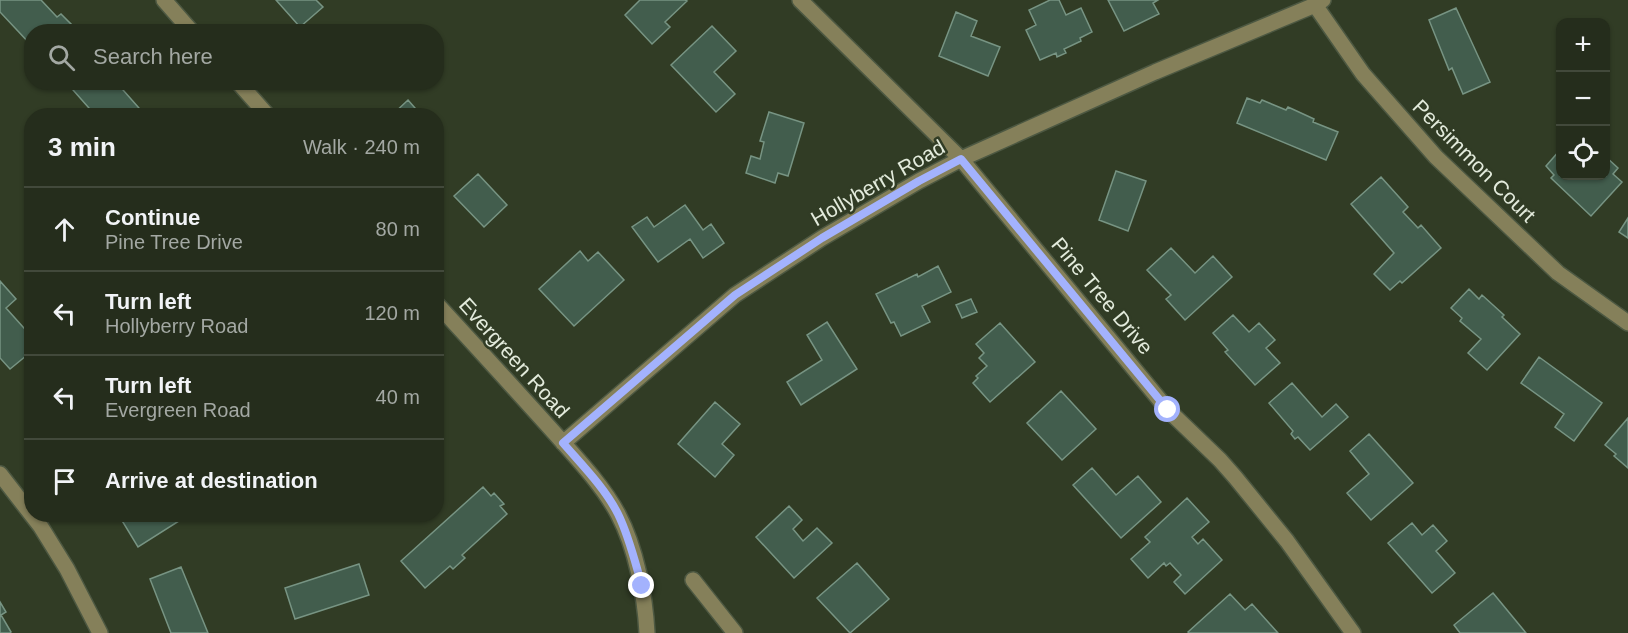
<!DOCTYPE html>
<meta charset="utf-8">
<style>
body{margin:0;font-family:Arial,sans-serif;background:#2d3525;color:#f1f3f6}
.controls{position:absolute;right:18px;top:18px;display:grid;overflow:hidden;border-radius:12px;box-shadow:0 2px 4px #0004}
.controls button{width:54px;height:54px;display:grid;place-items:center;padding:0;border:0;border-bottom:2px solid #42493b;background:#252d1c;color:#f1f3f6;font:30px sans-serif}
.stop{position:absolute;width:18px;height:18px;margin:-14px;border:4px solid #a3b2fd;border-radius:50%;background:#fff}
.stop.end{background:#a3b2fd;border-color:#fff;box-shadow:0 2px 6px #0008}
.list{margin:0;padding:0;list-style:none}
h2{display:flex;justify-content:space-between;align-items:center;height:78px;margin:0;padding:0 24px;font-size:26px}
h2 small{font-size:20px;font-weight:400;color:#a3a8a3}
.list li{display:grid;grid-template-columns:39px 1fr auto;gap:18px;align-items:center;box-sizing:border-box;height:84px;padding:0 24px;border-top:2px solid #42493b}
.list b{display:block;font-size:22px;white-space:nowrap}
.list p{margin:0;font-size:20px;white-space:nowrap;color:#a3a8a3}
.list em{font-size:20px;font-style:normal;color:#a3a8a3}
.icon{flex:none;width:33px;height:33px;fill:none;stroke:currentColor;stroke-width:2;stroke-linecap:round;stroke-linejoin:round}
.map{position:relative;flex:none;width:1628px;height:633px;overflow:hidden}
.search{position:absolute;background:#252d1c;box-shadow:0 2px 4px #0004;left:24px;top:24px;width:420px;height:66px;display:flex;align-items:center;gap:15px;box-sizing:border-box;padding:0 21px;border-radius:24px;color:#a3a8a3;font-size:22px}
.panel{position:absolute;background:#252d1c;box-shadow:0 2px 4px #0004;left:24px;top:108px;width:420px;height:414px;border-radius:24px}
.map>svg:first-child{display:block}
.building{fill:#425d4d;stroke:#779483;stroke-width:1.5}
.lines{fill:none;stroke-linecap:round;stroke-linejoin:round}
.minor-casing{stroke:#4d5842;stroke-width:18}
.minor{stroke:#85805a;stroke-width:15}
.route{stroke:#a3b2fd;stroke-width:8}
.labels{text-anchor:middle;stroke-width:5;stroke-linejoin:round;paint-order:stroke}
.street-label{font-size:21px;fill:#e3ebdc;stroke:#313c25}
</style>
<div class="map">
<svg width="1628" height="633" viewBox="0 0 1628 633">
<rect width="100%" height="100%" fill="#313c25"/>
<path class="building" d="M0 0H41L57 17 61 14 75 28 70 32H32V46L0 12Z
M276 0H316L323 7 300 27Z
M640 0H685L687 1 665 22 670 27 652 44 625 15Z
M1050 0H1059L1066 15 1081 8 1092 32 1080 38 1081 41 1064 49 1066 53 1057 57 1056 53 1040 60 1026 30 1036 25 1029 10Z
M1108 0H1158L1153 3 1159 14 1124 31Z
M1456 8 1490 82 1463 94 1452 68 1449 70 1429 20Z
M956 12 977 21 971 36 1000 47 988 76 939 56Z
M712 26 736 51 714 72 735 94 716 112 671 65Z
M66 82H93L96 86 101 82H116L146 116H96Z
M1247 98 1260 103 1262 100 1286 110 1288 107 1314 119 1313 122 1338 132 1326 160 1237 123Z
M408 100 422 116H391Z
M769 112 804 123 788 176 778 173 775 183 746 173 751 156 760 159 764 142 760 141Z
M1560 150V176H1606V157L1618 168 1613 174 1622 182 1591 216 1551 178 1554 175 1546 166Z
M1116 171 1146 181 1128 231 1099 220Z
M478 174 507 205 484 227 454 196Z
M1381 177 1408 207 1403 212 1418 228 1421 225 1441 248 1402 283 1400 281 1390 290 1374 274 1394 253 1351 204Z
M685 205 703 230 711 224 724 243 703 258 690 239 658 262 632 227 647 217 654 227Z
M1628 218V238L1619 232Z
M1171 248 1195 273 1213 256 1232 277 1185 320 1166 299 1171 295 1147 270Z
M580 251 588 261 598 252 624 280 574 326 539 289Z
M938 266 951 292 922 306 930 322 901 336 894 322 891 323 876 294 917 274 918 277Z
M0 281 16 299 6 308 32 337V351L10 369 0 358Z
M1469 289 1479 299 1482 295 1504 315 1502 317 1520 334 1487 370 1468 353 1481 339 1460 321 1462 318 1451 308Z
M971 299 977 312 962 318 956 305Z
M1233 315 1249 332 1259 323 1275 340 1266 348 1280 363 1255 385 1225 352 1228 350 1213 333Z
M827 322 857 369 801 405 787 382 822 360 807 335Z
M1000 323 1035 362 990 402 973 383 978 378 976 376 987 366 979 358 984 353 976 344Z
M1539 357 1602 403 1574 441 1555 427 1564 414 1521 383Z
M1292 383 1322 417 1336 404 1348 417 1310 450 1298 437 1295 439 1291 434 1293 431 1269 403Z
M1061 391 1096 429 1062 460 1027 423Z
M715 402 740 424 722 444 734 455 715 477 678 444Z
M1628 418V468L1614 456 1616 454 1605 445Z
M1369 434 1413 483 1371 520 1347 493 1369 474 1350 451Z
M1092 468 1116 495 1138 476 1161 502 1121 538 1073 485Z
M483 487 491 496 494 493 504 504 500 506 507 514 462 555 465 558 453 569 450 566 425 588 401 561Z
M1187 498 1209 522 1192 537 1198 544 1203 539 1222 560 1185 594 1174 582 1181 575 1170 563 1166 566 1164 563 1148 578 1131 559 1150 542 1145 537Z
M789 506 802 520 793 529 803 541 817 528 832 543 794 578 756 537Z
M118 514H175L179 521 138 547Z
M1412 523 1422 535 1433 525 1447 541 1436 551 1455 573 1432 593 1388 543Z
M857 563 889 599 850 633 817 598Z
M359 564 369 595 295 619 285 588Z
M181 567 208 633H171L150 579Z
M1493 593 1526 633H1460L1454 625Z
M1230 594 1245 610 1252 604 1278 633H1189L1188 632Z
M0 602 6 612 1 615 11 632 10 633H0Z"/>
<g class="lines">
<defs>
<path id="minor" d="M164 0 192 32
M800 0 961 159 1168 410 1220 460 1235 477 1287 541 1353 633
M1315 5 1363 74 1436 157 1558 273 1628 323
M238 82 268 116
M436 303C474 344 512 386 550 428 573 454 602 484 618 514 636 548 645 595 647 633
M563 443 735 295 822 238 919 181 961 159 1155 72 1315 5 1323 0
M0 474 41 527 67 569 100 633
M693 580 735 633"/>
</defs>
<use href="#minor" class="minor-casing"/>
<use href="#minor" class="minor"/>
</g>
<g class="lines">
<path class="route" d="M642 586C635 562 629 536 618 514 605 488 582 465 563 443L735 295 822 238 919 181 961 159 1168 410"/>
</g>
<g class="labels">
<g class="street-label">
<text transform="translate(1474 161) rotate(45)" y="7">Persimmon Court</text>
<text transform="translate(878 183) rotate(-30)" y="7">Hollyberry Road</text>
<text transform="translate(1102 296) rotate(50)" y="7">Pine Tree Drive</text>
<text transform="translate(514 358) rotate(48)" y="7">Evergreen Road</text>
</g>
</g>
</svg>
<div class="controls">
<button>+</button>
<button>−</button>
<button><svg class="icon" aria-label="locate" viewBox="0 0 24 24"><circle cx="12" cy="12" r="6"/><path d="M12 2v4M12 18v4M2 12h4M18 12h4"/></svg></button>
</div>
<div class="stop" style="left:1168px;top:410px"></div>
<div class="stop end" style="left:642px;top:586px"></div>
<div class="search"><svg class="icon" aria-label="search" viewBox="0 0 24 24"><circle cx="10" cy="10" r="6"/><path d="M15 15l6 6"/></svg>Search here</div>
<section class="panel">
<h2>3 min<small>Walk · 240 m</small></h2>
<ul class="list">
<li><svg class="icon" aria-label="ahead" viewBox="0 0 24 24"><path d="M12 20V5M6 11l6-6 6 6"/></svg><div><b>Continue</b><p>Pine Tree Drive</p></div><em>80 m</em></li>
<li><svg class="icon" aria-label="left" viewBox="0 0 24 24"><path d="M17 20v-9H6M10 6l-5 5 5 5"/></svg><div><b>Turn left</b><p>Hollyberry Road</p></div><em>120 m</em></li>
<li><svg class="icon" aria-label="left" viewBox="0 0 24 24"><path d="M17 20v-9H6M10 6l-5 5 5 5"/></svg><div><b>Turn left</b><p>Evergreen Road</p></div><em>40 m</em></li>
<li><svg class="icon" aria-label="arrive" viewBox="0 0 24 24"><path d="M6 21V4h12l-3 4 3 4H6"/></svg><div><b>Arrive at destination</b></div></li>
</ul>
</section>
</div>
